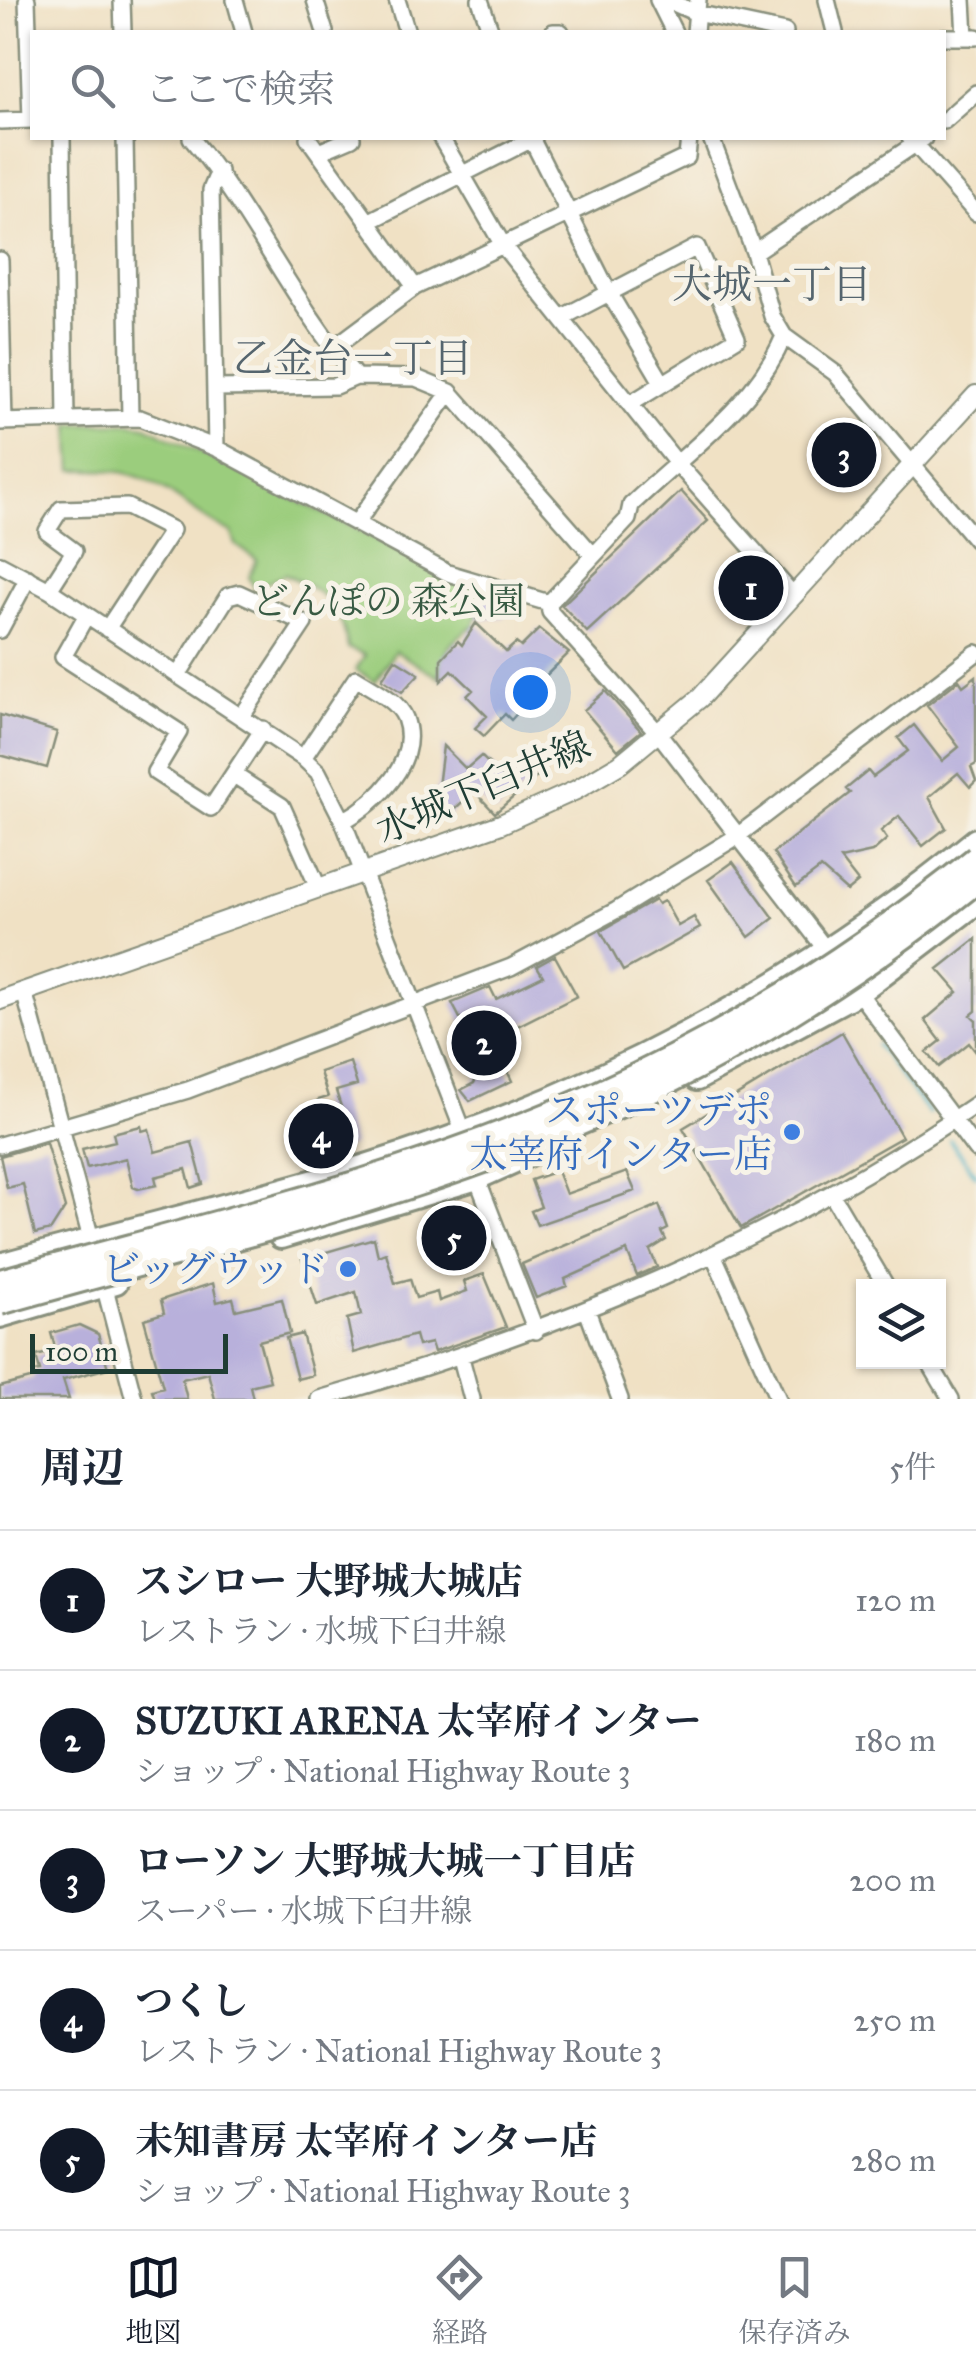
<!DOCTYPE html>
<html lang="ja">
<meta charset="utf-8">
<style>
body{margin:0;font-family:"IM FELL Great Primer","Noto Serif JP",serif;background:#f2f2f3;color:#1f2937}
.controls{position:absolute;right:30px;bottom:30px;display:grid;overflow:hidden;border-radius:0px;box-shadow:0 2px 8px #0004}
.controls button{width:90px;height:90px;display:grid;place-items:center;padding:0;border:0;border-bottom:2px solid #e0e1e3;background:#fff;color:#1f2937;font:50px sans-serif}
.scale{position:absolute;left:30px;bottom:25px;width:198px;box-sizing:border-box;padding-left:10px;border:5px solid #1f3d34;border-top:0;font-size:28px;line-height:35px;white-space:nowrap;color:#1f3d34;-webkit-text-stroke:8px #f7f3e8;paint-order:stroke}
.you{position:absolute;left:530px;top:692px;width:35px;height:35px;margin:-25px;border:8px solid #fff;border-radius:50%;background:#1a73e8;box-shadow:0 0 0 15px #1a73e833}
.badge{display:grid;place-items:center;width:65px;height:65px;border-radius:50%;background:#111827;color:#fff;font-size:32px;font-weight:700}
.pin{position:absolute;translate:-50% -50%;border:5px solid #fff;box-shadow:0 2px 10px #0006}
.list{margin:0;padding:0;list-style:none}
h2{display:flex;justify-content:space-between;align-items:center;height:130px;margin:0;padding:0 40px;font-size:42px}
h2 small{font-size:32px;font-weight:400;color:#747a83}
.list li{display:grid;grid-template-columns:65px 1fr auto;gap:30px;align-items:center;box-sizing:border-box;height:140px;padding:0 40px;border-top:2px solid #e0e1e3}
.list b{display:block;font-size:38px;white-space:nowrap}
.list p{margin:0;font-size:32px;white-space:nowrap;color:#747a83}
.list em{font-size:32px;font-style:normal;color:#747a83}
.icon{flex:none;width:55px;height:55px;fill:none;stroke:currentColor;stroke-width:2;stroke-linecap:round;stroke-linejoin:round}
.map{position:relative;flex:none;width:976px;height:1399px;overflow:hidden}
.search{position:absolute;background:#fff;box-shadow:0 2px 8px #0004;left:30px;right:30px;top:30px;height:110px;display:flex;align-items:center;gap:25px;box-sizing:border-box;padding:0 35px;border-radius:0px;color:#747a83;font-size:38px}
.sheet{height:830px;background:#fff}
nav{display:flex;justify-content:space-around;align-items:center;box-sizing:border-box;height:140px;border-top:2px solid #e0e1e3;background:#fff;font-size:28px;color:#747a83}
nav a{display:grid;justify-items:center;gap:5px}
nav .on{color:#111827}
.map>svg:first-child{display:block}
.green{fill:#9bcd7d;stroke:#5d8558;stroke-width:2.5}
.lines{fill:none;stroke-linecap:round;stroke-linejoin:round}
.stream{stroke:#46b1c4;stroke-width:4}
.building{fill:#b8b0db}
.minor-casing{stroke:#888f7c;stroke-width:20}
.major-casing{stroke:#888f7c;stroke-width:22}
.highway-casing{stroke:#888f7c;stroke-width:28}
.minor{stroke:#fff;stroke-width:15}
.major{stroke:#fff;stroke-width:18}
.highway{stroke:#fff;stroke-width:22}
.highway-bridge-casing{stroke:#888f7c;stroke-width:28;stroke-linecap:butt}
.highway-bridge{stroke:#fff;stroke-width:22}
.shop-dot{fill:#3f7fe0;stroke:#f7f3e8;stroke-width:4}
.labels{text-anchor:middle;stroke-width:10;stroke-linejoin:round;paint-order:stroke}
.park-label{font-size:38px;fill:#385a43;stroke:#f7f3e8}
.street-label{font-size:38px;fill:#1f3d34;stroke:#f7f3e8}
.shop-label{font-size:38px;fill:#366cbe;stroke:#f7f3e8;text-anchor:end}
.neighbourhood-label{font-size:40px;fill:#55656e;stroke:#f7f3e8}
</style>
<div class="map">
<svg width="976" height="1399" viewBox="0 0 976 1399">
<rect width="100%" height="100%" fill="#f7f3e8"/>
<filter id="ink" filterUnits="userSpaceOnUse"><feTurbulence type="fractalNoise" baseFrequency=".01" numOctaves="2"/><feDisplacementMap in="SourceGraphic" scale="20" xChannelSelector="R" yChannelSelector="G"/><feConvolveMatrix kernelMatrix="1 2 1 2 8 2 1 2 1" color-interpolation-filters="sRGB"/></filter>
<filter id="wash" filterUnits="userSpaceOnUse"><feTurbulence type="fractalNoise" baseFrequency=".0048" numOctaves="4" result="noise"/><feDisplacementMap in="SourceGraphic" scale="40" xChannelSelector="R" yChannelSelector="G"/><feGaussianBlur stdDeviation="2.25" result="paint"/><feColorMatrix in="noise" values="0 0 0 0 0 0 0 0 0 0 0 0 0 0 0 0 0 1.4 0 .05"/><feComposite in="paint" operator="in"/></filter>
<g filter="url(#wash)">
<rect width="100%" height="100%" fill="#f0e1c4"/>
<path class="green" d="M129 423 146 426 482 591 474 625C453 640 439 651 440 678L395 651 375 682 356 670 365 655 348 648C341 604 324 592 285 574L255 589 249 577 257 560 236 545 232 533C196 517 168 484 129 474 111 469 91 470 73 470L70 424Z"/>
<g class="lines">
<path class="stream" d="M877 1045 929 1113
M950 1140 976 1175"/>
</g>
<g id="blocks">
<path class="building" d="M847 434 865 451 843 476 824 459Z
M681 491 708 521 587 632 562 605Z
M744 556 778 594 755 617 722 581Z
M482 595 507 602 505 617 477 619Z
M476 623 506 652 516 643 521 647 539 629 569 653 517 704 522 708 511 720 505 714 484 736 475 728 487 716 467 696 473 690 452 670 441 681V659L458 641 462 645Z
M395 659 419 674 402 692 382 679Z
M976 676V764L971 767 976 781 970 787 958 773 929 797 946 828 923 846 899 816 881 831 887 839 872 852 840 859 858 882 847 891 821 868 796 887 773 853 850 793 846 789 868 771 873 777 908 751 898 738 914 725 942 761 959 747 927 705 959 680 963 686Z
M605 691 641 731 618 750 584 710Z
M0 715 57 732 47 768 0 755Z
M443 746 466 769 481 756 510 784 536 758 546 769 495 813 474 791 443 820 419 810 438 787Z
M733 862 774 918 749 937 708 880Z
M655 900 658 904 664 901 678 926 694 917 700 928 623 971 601 931Z
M976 939V1011L971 1015 976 1020V1052L969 1043 939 1067 927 1052 941 1041 925 1020 958 992 938 969Z
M555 956 577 996 492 1039 512 1081 470 1101 461 1090 474 1083 483 1062 452 1003 490 987 496 999 543 976 537 966Z
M842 1032 902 1137 741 1228 683 1128Z
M350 1062 357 1085 336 1091 353 1145 321 1158 308 1118 322 1113 318 1100 328 1097 320 1072Z
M141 1126 142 1131 149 1129 155 1152 192 1142 203 1184 191 1188 186 1169 155 1177 157 1185 138 1189 133 1187 126 1158 87 1168 82 1149 115 1141 113 1133Z
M46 1143 65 1208 51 1230 35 1234 23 1184 7 1188 0 1156Z
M557 1171 566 1194 627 1172 635 1191 537 1225 531 1211 541 1207 531 1180Z
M659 1205 668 1229 662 1232 666 1240 650 1250 657 1267 637 1276 627 1251 565 1279 567 1286 536 1298 522 1264Z
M451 1216 466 1221 477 1254 444 1264 431 1223Z
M374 1238 378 1256 386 1253 395 1283 410 1279 416 1298 437 1292 439 1301 467 1291 464 1281 484 1274 506 1327 434 1352 431 1343 418 1346 415 1335 354 1353 347 1319 361 1315 356 1292 317 1305 302 1259Z
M213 1283 217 1302 233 1298 236 1310 282 1299 290 1333 259 1341 270 1381 250 1386 253 1399H215L208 1373 182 1379 187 1399H155L152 1390 163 1387 144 1319 164 1313 161 1300Z
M79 1325 98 1334 108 1368 63 1380 69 1399H0V1387L34 1378 33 1372 40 1371 36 1356 56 1351 51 1333Z
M302 1334 313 1375 297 1379 286 1338Z"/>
</g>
</g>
<g filter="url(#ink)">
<use href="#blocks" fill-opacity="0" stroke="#888f7c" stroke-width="2.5"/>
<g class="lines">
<defs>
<path id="minor" d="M27 0 31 120
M122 0 123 32
M235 0 244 32
M315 0 325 32
M397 0 407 32
M480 0 491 32
M658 0 674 32
M667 0 696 13 785 32
M827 0 835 32
M963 0 965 37
M553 32H561
M695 32 698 0
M944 37H976
M0 121 32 120
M944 121 976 93
M62 138 66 420
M125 138 130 418
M191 138C253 213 293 303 356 377L416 378 450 392 592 554
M308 138 415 287
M441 138 504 247 676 462 794 596
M531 138 608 291 663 384
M711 138 754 252 772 316 784 336 835 373 976 540
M910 138 976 213
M319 152 352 138
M368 222 534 138
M754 252 924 138
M0 260 4 422
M561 318 697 247 737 338 630 404
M332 349 415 287 687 157 689 138
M216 388 335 386 356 377
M0 422 140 418 216 448 448 573 549 603
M216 448 211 190 219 171
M357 522 450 392
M0 564 49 590 303 758 318 772 343 821 464 1133
M49 590 74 551 47 531 61 509 127 507 172 530 107 629
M549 603 550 612 660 735 830 955
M549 603 628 519 631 505C685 453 755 406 784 336
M86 616 63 657 179 732 155 772 211 808 263 729
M0 630 28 578
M178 675 228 596 239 593 304 623 242 716
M303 758 356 678C371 688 398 700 405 718 421 762 376 803 343 821
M234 775 282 806 318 887
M853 985 976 1150
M24 991 93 1246
M0 1145 188 1090 511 967 617 910 736 837 976 653
M477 1178 536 1331
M832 1195 886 1286
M714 1256 778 1399
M102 1277 134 1399
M588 1313 620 1399
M461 1358 472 1399
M929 1362 951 1399
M319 1399C553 1333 774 1242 976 1104"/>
<path id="major" d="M0 1000 501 824 576 790 620 764 700 698 976 395"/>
<path id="highway" d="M697 1079 859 992 976 903
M281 1237 477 1178 535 1152
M0 1265C121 1231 245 1203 366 1166 589 1098 796 988 976 840
M0 1316 116 1282"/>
</defs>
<use href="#minor" class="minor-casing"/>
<use href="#major" class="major-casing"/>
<use href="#highway" class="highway-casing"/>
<use href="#minor" class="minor"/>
<use href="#major" class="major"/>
<use href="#highway" class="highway"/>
<defs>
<path id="highway-bridge" d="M0 1281C201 1226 407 1179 598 1093 735 1032 859 952 976 858
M0 1303C225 1239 464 1187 673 1080 782 1024 881 958 976 882"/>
</defs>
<use href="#highway-bridge" class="highway-bridge-casing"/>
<use href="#highway-bridge" class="highway-bridge"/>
</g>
</g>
<g class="shop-dot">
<circle cx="792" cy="1132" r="10"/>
<circle cx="348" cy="1269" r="10"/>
</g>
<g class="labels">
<g class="park-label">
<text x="388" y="614">どんぽの 森公園</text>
</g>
<g class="street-label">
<text transform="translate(483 787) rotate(-23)" y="13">水城下臼井線</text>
</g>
<g class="shop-label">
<text x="772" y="1123">スポーツデポ<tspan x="772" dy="44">太宰府インター店</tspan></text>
<text x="328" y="1282">ビッグウッド</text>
</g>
<g class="neighbourhood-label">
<text x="772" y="298">大城一丁目</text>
<text x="353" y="372">乙金台一丁目</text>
</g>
</g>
</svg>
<div class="controls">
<button><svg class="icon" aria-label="layers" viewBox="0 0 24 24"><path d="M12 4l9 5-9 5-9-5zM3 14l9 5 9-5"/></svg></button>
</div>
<div class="scale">100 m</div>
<div class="you"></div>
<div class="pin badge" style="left:751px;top:588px">1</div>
<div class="pin badge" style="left:484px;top:1043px">2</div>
<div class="pin badge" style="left:844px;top:455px">3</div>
<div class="pin badge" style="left:321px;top:1136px">4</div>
<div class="pin badge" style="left:454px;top:1238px">5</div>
<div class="search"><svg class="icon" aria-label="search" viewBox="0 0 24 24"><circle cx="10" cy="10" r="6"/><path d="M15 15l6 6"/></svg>ここで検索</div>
</div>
<section class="sheet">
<h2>周辺<small>5件</small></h2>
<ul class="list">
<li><span class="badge">1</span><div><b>スシロー 大野城大城店</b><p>レストラン · 水城下臼井線</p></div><em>120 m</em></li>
<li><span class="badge">2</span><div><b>SUZUKI ARENA 太宰府インター</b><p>ショップ · National Highway Route 3</p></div><em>180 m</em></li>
<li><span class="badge">3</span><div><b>ローソン 大野城大城一丁目店</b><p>スーパー · 水城下臼井線</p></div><em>200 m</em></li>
<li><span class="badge">4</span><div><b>つくし</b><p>レストラン · National Highway Route 3</p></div><em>250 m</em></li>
<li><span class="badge">5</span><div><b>未知書房 太宰府インター店</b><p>ショップ · National Highway Route 3</p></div><em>280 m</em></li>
</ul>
</section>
<nav>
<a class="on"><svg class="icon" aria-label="map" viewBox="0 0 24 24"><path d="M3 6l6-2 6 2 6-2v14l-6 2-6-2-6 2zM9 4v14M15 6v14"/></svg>地図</a>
<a><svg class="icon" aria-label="directions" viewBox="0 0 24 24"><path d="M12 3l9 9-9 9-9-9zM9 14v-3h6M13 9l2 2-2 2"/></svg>経路</a>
<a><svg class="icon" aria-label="saved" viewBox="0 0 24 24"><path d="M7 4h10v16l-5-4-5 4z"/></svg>保存済み</a>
</nav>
